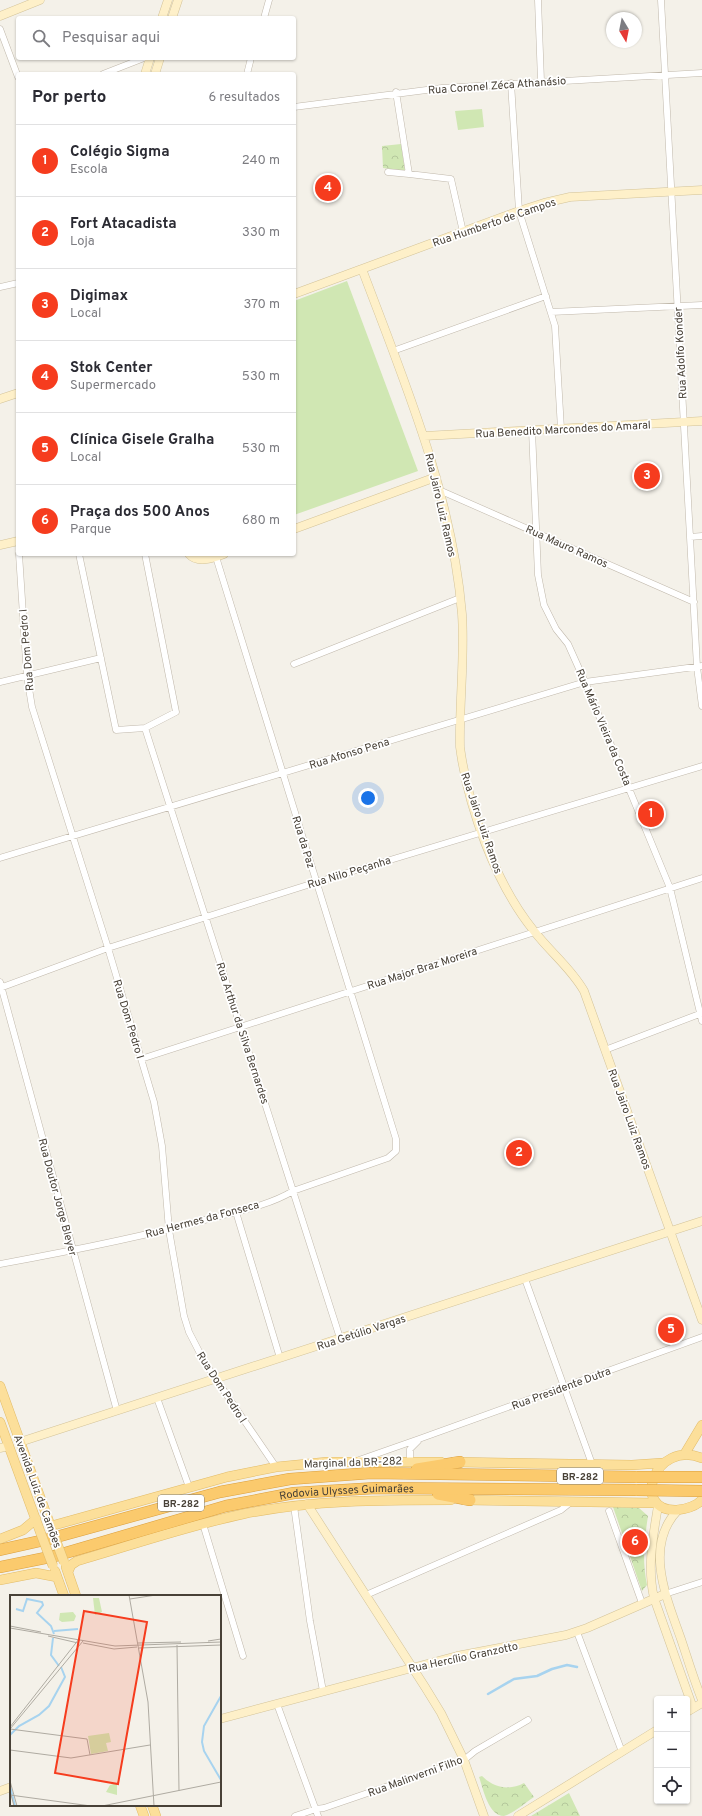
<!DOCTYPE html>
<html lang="pt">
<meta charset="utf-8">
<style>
body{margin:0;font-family:Overpass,sans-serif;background:#f7f7f7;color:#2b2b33}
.controls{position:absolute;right:12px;bottom:12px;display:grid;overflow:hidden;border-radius:4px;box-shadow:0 1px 3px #0004}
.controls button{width:36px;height:36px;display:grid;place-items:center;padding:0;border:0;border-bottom:1px solid #e1e1e2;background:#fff;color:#2b2b33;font:20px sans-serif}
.compass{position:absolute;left:606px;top:12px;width:36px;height:36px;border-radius:50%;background:#fff;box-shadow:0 1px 3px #0004;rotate:170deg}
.you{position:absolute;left:368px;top:798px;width:14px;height:14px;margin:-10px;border:3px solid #fff;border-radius:50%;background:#1a73e8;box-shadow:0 0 0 6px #1a73e833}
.badge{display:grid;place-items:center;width:26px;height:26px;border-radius:50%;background:#f63c1e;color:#fff;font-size:13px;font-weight:700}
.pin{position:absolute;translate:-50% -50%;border:2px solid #fff;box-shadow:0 1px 4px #0006}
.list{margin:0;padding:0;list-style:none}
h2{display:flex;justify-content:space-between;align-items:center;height:52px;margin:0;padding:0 16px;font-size:17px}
h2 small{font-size:13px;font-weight:400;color:#7c7c81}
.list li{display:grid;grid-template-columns:26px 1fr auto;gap:12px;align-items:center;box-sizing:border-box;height:72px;padding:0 16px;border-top:1px solid #e1e1e2}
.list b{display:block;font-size:15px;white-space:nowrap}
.list p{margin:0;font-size:13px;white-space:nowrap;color:#7c7c81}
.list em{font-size:13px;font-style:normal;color:#7c7c81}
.icon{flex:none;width:22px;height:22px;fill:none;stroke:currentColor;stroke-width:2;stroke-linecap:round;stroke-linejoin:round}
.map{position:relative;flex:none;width:702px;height:1816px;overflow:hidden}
.search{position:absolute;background:#fff;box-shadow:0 1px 3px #0004;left:16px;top:16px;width:280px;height:44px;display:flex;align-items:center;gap:10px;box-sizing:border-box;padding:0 14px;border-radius:4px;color:#7c7c81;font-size:15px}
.panel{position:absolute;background:#fff;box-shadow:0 1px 3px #0004;left:16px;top:72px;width:280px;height:484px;border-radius:4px}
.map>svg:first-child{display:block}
.green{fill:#d0e7b3}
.park{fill:url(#park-crowns)}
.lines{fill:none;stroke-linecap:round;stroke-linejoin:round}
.stream{stroke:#a7d3ef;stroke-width:2.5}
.street-casing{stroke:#c0b8ab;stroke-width:7}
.secondary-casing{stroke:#d3c399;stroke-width:9}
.primary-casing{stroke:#e2bc69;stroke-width:10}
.highway-casing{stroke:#db9f3c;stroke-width:12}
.street{stroke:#fff;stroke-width:6}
.secondary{stroke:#fef0c9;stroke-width:8}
.primary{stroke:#fcdf9a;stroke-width:9}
.highway{stroke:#fbca6d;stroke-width:11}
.primary-bridge-casing{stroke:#e2bc69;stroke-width:10;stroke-linecap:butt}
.highway-bridge-casing{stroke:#db9f3c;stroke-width:12;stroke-linecap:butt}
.primary-bridge{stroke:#fcdf9a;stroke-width:9}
.highway-bridge{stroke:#fbca6d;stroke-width:11}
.labels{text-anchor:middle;stroke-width:3.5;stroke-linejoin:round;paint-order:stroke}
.shield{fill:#fff;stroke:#7f7a73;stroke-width:1}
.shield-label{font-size:10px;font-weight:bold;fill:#484137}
.street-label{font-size:11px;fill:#484137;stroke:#fff}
.inset-river{fill:none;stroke:#a7d3ef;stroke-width:2}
.inset-road{fill:none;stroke:#afaba2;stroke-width:1}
.view{fill:#f63c1e;fill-opacity:0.15;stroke:#f63c1e;stroke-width:2}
.inset-edge{fill:none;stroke:#484137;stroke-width:2}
</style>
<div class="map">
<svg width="702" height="1816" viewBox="0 0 702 1816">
<defs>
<pattern id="park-crowns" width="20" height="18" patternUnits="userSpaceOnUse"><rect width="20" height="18" fill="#d0e7b3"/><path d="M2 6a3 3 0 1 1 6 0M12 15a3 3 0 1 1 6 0" fill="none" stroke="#b4c79b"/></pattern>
</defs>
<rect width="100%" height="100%" fill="#f4f1e9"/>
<path class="green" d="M482 109 484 127 458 130 455 111Z
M347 281 418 471 294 515V301Z"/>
<path class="park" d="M401 144 405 171 383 168 382 146Z
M613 1507 639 1508 648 1516C644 1543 642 1559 647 1585L642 1591Z
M482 1776C494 1788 509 1791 524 1783L534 1797C525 1803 514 1813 504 1816 488 1816 483 1788 479 1777Z
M569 1793 580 1816H531Z"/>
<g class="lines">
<path class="stream" d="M488 1694 514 1679 537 1676 552 1669 567 1665 577 1667"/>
<defs>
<path id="street" d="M538 0 541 81
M661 0 697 667 702 706
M264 18 269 0
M0 29 18 77
M103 74 144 58
M247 74 251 58
M511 83 519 211 555 326 561 429
M396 92 409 174 451 179 463 232
M294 107 442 88 702 73
M388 172 409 174
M0 287 18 283
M551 312 702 305
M393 351 546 296
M532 430 538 575 544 605 556 629 568 644 585 682 670 888 702 1021
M439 490 694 602
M690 537 702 536
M19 554 27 676 32 707 108 948 154 1102 162 1146 169 1230 184 1316 189 1332 205 1363 276 1467
M79 554 116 730 145 728 176 712 145 554
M294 664 460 598
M0 682 101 658
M145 728 340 1338
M0 858 585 682 702 666
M0 982 117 1411
M0 988 108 948 317 882 702 766
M605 1050 702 1013
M141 1059 702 878
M236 1212 280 1358
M0 1264C71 1251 142 1237 212 1218 239 1211 270 1205 293 1191L388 1158 396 1151V1139L216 557
M525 1279 592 1464
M157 1398 189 1487
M359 1460 419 1439 702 1337
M410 1461V1449L418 1441
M294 1506 310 1621 323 1691
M609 1511 642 1603
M203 1524 243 1656
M665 1594 702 1582
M366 1595 561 1510 571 1502
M577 1632 622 1752
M277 1704 318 1816
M295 1816 316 1809 324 1808 464 1760 475 1751 528 1720"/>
<path id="secondary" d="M0 16 40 0
M162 18 168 0
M172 18 178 0
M145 74 150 58
M155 74 160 58
M362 269C404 381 452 493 462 614 465 658 459 703 460 747 468 807 495 883 534 931 550 952 571 968 584 991L702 1320
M294 294 519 211 544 203 570 197 702 190
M0 399 18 393
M424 436 702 421
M294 529 436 477
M0 545 18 541
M189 554C198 564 213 558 224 554
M20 1442 702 1221
M0 1448 9 1446
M307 1504 425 1687 441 1713 464 1760 484 1816
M658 1506C653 1537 647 1566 654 1598L693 1708
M678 1510C643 1546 667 1599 681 1639 688 1660 694 1680 702 1700
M687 1712 702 1703
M220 1719 457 1656 566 1635 587 1628 665 1594
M0 1791 11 1787
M518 1816 657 1730"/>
<path id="primary" d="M0 1386 52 1530
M0 1422 41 1534
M684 1455 702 1425
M702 1458C654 1439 630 1512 677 1510 686 1509 695 1507 702 1500
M454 1462 632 1465 662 1463
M464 1500 656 1503
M51 1526 227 1477 276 1467 327 1462H441
M0 1539 23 1530 36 1519
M66 1567 76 1596
M55 1571 64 1596
M68 1572 71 1565 77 1561C132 1545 187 1526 243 1514 312 1500 381 1500 451 1500
M0 1580 36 1573 57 1577
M140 1805 144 1816
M152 1805 156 1816"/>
<g id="highway">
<path d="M417 1469 460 1462"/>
<path d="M438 1494 470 1500"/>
<path d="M0 1550 49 1539 220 1492 290 1479 371 1473 637 1477"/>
<path id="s1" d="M0 1567 55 1556 226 1506 294 1493 376 1488 637 1490"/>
</g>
</defs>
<use href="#street" class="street-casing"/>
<use href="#secondary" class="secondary-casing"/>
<use href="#primary" class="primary-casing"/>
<use href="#highway" class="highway-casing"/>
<use href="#street" class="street"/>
<use href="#secondary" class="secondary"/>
<use href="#primary" class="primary"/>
<use href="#highway" class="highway"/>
<defs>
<path id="primary-bridge" d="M52 1530 64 1562
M41 1534 53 1566"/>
<path id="highway-bridge" d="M637 1477H702
M637 1490 702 1491"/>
</defs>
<use href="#primary-bridge" class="primary-bridge-casing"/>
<use href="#highway-bridge" class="highway-bridge-casing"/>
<use href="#primary-bridge" class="primary-bridge"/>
<use href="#highway-bridge" class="highway-bridge"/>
</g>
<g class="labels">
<g class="shield">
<rect x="557" y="1468" width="46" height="16" rx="3"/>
<rect x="158" y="1495" width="46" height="16" rx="3"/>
</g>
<g class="shield-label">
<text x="580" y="1480">BR-282</text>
<text x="181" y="1507">BR-282</text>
</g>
<g class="street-label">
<text transform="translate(497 85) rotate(-4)" y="4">Rua Coronel Zéca Athanásio</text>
<text transform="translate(494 222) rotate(-19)" y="4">Rua Humberto de Campos</text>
<text transform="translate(680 353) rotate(-93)" y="4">Rua Adolfo Konder</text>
<text transform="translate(563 429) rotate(-3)" y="4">Rua Benedito Marcondes do Amaral</text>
<text transform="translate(441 505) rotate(77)" y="4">Rua Jairo Luiz Ramos</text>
<text transform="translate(567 546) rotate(24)" y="4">Rua Mauro Ramos</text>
<text transform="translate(26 650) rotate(-95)" y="4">Rua Dom Pedro I</text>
<text transform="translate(604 727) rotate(67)" y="4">Rua Mário Vieira da Costa</text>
<text transform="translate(349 753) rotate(-17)" y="4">Rua Afonso Pena</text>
<text transform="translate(482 823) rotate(71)" y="4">Rua Jairo Luiz Ramos</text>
<text transform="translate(304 842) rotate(73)" y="4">Rua da Paz</text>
<text transform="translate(349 872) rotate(-17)" y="4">Rua Nilo Peçanha</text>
<text transform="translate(422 968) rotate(-18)" y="4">Rua Major Braz Moreira</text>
<text transform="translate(129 1019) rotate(73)" y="4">Rua Dom Pedro I</text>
<text transform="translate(243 1033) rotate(72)" y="4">Rua Arthur da Silva Bernardes</text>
<text transform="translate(630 1119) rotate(70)" y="4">Rua Jairo Luiz Ramos</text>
<text transform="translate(58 1197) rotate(75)" y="4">Rua Doutor Jorge Bleyer</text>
<text transform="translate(202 1219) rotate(-15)" y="4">Rua Hermes da Fonseca</text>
<text transform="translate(361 1332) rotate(-18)" y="4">Rua Getúlio Vargas</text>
<text transform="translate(222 1387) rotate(57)" y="4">Rua Dom Pedro I</text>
<text transform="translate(561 1388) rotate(-20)" y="4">Rua Presidente Dutra</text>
<text transform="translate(353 1462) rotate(-2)" y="4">Marginal da BR-282</text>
<text transform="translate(38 1491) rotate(70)" y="4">Avenida Luiz de Camões</text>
<text dy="4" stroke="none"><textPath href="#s1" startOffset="356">Rodovia Ulysses Guimarães</textPath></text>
<text transform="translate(463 1657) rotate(-12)" y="4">Rua Hercílio Granzotto</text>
<text transform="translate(415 1776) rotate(-20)" y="4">Rua Malinverni Filho</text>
</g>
</g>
<g transform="translate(10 1595)">
<rect width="211" height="211" fill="#f4f1e9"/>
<path d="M63 17 66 21 64 26 52 27 49 25 50 18ZM99 138 101 147 96 148 98 156 81 159 78 141ZM107 188V200L96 197 100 190Z" fill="#d0e7b3"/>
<path d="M83 3H89L92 17 85 20Z" fill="#d0e7b3"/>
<path class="inset-river" d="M6 14 13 16 17 4 32 7 33 10 27 18 41 31 44 39M44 36 68 34M43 43 41 60 49 71M211 101 194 131 192 147 194 156 211 185M0 140 9 131 29 120 39 111 55 82 51 72M0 191 5 211"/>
<path class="inset-road" d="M119 0 138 107 144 211M120 4 146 0M0 31 31 37M0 33 105 51 211 47M38 41 68 48M198 46 211 44M73 48 104 54 127 52M128 48 171 47M167 50 169 196M129 53 211 50M0 132 69 44M0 134 73 46M0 134 77 144 80 160M0 155 61 163 140 150M0 186 7 211M0 196 4 211M0 200 81 211M92 211 211 187"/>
<path class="view" d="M74 16 137 27 108 189 45 178Z"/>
<rect width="211" height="211" class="inset-edge"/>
</g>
</svg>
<div class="controls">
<button>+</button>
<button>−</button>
<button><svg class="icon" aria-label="locate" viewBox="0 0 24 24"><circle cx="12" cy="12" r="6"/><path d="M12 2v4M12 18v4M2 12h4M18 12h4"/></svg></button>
</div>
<svg class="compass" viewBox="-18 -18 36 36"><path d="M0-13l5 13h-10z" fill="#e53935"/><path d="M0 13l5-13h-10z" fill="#7c7c81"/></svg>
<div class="you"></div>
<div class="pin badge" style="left:651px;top:814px">1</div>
<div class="pin badge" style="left:519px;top:1153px">2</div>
<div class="pin badge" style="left:647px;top:476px">3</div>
<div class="pin badge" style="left:328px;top:188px">4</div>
<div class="pin badge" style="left:671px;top:1330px">5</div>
<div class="pin badge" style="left:635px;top:1542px">6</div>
<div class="search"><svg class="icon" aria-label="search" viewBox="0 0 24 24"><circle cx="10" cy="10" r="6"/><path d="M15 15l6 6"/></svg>Pesquisar aqui</div>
<section class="panel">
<h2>Por perto<small>6 resultados</small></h2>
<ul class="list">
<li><span class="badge">1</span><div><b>Colégio Sigma</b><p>Escola</p></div><em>240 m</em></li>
<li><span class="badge">2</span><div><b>Fort Atacadista</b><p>Loja</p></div><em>330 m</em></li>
<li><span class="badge">3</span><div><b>Digimax</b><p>Local</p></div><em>370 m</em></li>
<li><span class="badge">4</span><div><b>Stok Center</b><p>Supermercado</p></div><em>530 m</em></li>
<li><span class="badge">5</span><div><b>Clínica Gisele Gralha</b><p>Local</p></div><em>530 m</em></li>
<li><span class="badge">6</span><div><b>Praça dos 500 Anos</b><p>Parque</p></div><em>680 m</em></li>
</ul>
</section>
</div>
